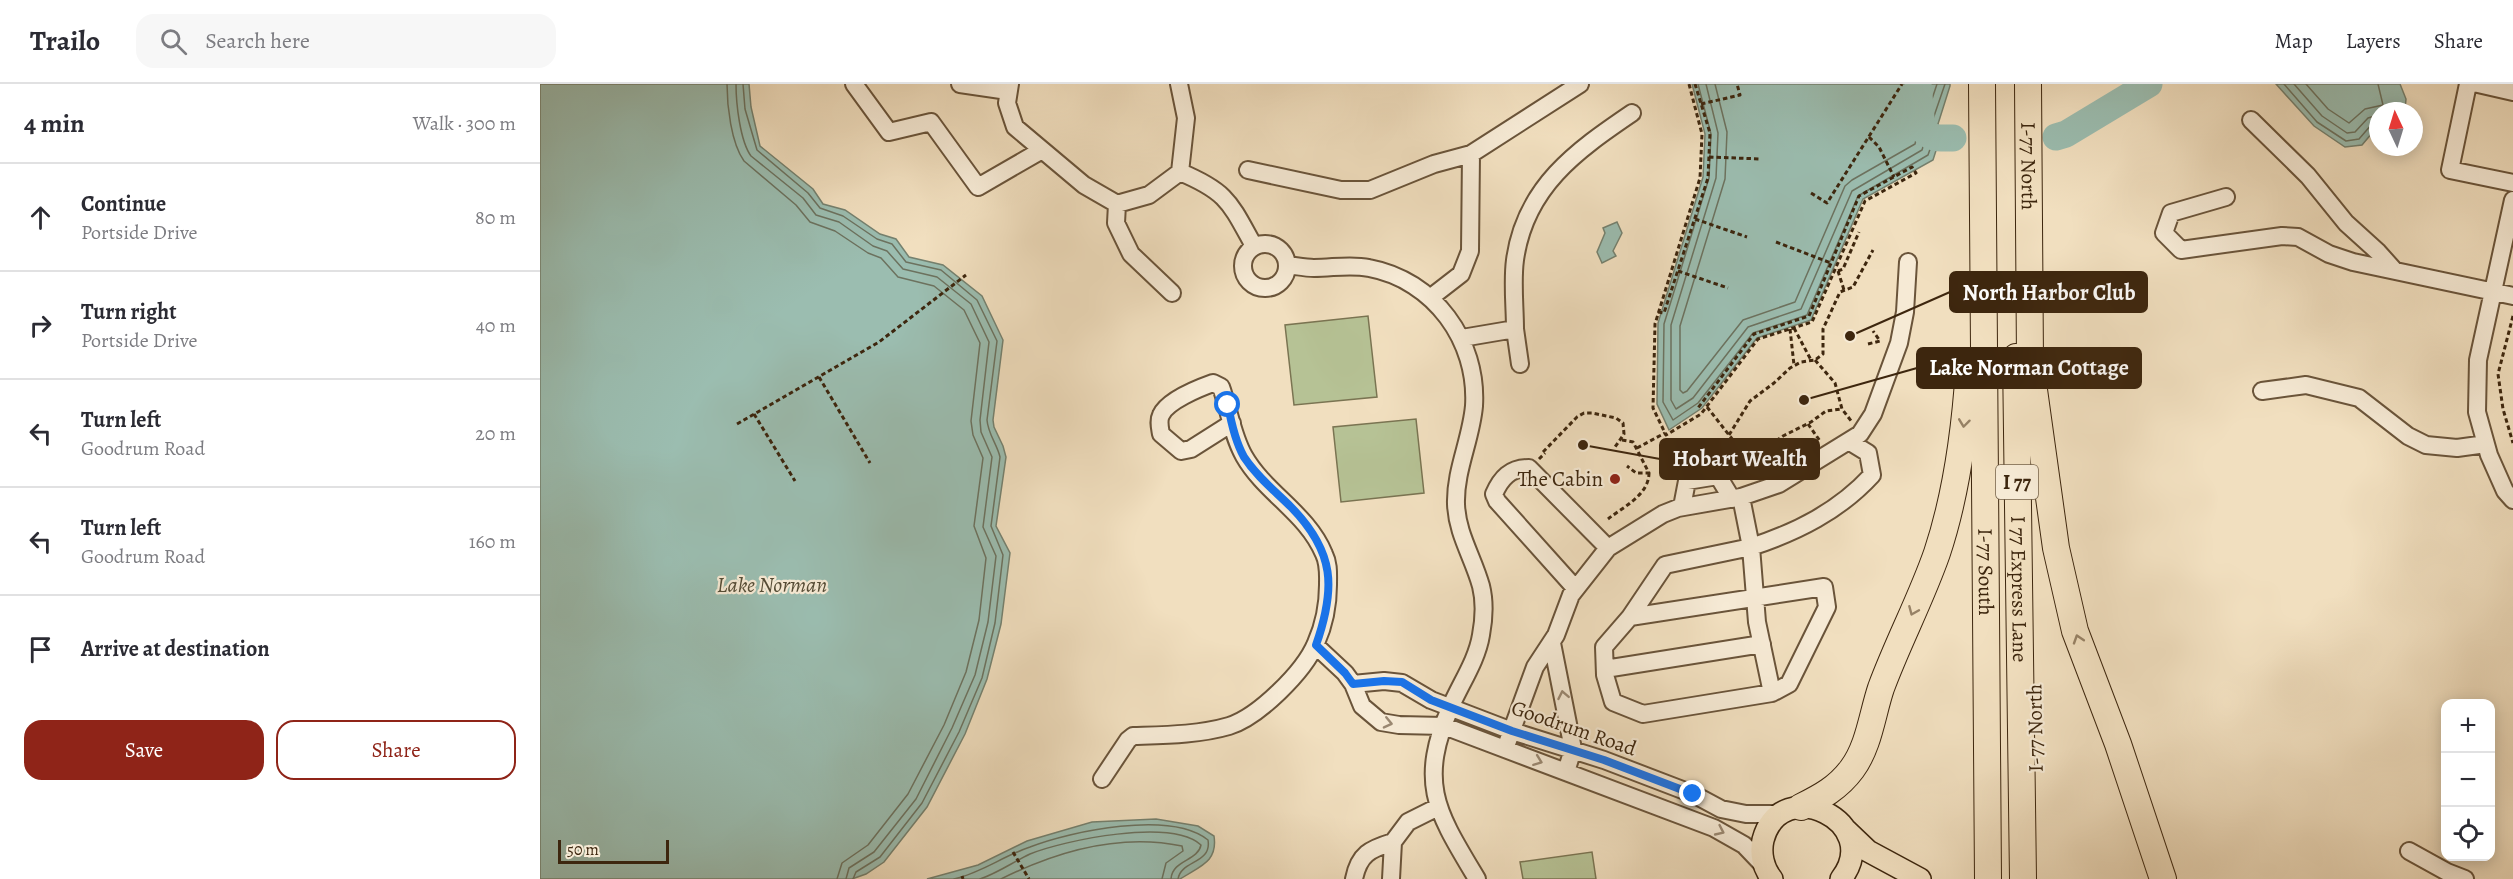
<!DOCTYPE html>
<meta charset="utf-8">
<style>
body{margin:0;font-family:Alegreya,serif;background:#f7f7f7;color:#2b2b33}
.controls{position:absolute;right:18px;bottom:18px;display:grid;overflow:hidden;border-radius:12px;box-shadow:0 3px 15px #0003}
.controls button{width:54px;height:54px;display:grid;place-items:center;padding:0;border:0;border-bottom:2px solid #e1e1e2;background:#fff;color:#2b2b33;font:30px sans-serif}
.compass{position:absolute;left:1829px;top:18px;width:54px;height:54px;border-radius:50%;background:#fff;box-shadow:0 3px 15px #0003;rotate:356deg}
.scale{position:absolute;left:18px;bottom:15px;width:111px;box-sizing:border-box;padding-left:6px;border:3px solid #3d260e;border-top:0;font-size:16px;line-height:21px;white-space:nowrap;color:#3d260e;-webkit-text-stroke:4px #f6ead5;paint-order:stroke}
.stop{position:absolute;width:18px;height:18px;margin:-14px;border:4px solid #1a73e8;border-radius:50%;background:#fff}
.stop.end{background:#1a73e8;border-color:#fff;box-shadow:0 2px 6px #0008}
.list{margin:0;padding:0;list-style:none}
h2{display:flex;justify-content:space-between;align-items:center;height:78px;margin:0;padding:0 24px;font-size:26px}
h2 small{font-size:20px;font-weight:400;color:#7c7c81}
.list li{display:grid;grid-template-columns:39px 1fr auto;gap:18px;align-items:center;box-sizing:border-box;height:108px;padding:0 24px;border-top:2px solid #e1e1e2}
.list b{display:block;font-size:22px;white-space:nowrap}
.list p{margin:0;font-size:20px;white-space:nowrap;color:#7c7c81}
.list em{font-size:20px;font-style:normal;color:#7c7c81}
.actions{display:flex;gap:12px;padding:18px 24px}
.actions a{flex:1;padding:14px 0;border:2px solid #8f2418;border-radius:18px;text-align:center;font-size:21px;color:#8f2418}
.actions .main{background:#8f2418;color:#fff}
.icon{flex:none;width:33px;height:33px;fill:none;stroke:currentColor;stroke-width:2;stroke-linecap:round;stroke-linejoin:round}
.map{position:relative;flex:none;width:1973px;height:795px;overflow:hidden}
header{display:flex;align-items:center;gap:36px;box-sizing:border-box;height:84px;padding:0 30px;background:#fff;border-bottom:2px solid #e1e1e2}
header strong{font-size:28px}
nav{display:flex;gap:33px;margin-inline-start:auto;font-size:21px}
.search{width:420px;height:54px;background:#f7f7f7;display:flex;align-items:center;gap:15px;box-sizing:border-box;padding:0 21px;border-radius:18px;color:#7c7c81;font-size:22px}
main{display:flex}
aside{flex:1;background:#fff}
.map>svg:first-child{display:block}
.green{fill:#b6c295;stroke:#7a7452;stroke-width:1.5}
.water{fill:#9bbdb0;stroke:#75816f;stroke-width:1.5}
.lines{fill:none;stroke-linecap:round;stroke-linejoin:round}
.shore{stroke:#6c725f;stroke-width:1.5}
.river{stroke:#9bbdb0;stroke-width:27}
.minor-casing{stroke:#6a543a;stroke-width:20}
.major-casing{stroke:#3d260e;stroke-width:24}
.highway-casing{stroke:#3d260e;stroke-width:28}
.path{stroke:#3d260e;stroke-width:3;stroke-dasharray:4.5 3;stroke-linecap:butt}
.minor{stroke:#f6ead5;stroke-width:16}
.major{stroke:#f1dfbf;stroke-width:21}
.highway{stroke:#f1dfbf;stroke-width:26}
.oneway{stroke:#978266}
.oneway2{stroke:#9a8872}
.route{stroke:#1a73e8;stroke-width:8}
.poi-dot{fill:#8f2418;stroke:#f6ead5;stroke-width:2}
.labels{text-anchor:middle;stroke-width:4.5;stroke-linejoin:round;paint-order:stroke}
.shield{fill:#f6ead5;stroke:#74614a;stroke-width:1.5}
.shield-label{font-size:20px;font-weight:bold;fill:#3d260e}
.street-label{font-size:21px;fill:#3d260e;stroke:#f6ead5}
.poi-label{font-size:21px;fill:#3d260e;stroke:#f6ead5;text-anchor:end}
.water-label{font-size:22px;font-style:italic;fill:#544c36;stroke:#f6ead5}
.leader{fill:none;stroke:#3d260e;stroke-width:2}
.callout-dot{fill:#3d260e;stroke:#f6ead5;stroke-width:2}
.callout{fill:#3d260e;stroke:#3d260e;stroke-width:2}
.callout-label{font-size:22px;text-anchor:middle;font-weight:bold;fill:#fff}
</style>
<header>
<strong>Trailo</strong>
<div class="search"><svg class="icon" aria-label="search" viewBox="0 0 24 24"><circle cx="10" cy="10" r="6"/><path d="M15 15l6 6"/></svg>Search here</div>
<nav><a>Map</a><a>Layers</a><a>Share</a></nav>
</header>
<main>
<aside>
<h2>4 min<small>Walk · 300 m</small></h2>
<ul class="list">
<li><svg class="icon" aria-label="ahead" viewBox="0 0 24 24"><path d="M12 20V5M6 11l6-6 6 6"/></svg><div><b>Continue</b><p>Portside Drive</p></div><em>80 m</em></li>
<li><svg class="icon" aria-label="right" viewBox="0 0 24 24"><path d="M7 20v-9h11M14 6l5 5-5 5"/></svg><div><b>Turn right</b><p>Portside Drive</p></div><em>40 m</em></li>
<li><svg class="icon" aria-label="left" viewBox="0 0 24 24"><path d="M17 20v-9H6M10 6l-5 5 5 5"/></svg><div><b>Turn left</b><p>Goodrum Road</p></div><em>20 m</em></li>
<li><svg class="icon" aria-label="left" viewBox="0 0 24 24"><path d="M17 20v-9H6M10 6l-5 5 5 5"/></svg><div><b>Turn left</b><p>Goodrum Road</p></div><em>160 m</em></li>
<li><svg class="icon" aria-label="arrive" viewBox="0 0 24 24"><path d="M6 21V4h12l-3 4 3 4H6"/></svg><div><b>Arrive at destination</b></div></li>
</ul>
<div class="actions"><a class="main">Save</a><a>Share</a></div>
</aside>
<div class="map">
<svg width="1973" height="795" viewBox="0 0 1973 795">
<rect width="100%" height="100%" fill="#f1dfbf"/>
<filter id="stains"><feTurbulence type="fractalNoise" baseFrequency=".00333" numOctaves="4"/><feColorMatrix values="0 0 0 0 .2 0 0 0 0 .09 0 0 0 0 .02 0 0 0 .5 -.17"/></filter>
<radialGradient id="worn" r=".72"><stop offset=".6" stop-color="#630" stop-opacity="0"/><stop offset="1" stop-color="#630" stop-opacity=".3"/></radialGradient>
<path class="green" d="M828 232 837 313 754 321 745 241Z
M876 335 884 409 801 418 793 343Z
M1052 768 1056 795H983L980 778Z"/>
<path class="water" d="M0 0H209L211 23 220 62 273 105 283 120 305 126 340 150 356 155 369 173 403 181 442 212 463 256 453 336 454 343 463 362 466 373 456 442 470 469 461 540 447 595 425 650 387 723 344 778 326 790 312 795H0Z
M1152 0H1410V2L1398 40 1400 54 1393 76 1323 115 1271 236 1217 254 1162 324 1129 346 1117 320 1118 239 1163 93 1165 50Z
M1736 0H1860L1866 15 1865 25 1838 27V42L1822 61 1805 63 1774 42Z
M1077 138 1082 149 1073 167 1076 172 1062 179 1057 168 1065 149 1063 144Z
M616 735 658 742 674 752C678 778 660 782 640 795H387L438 781 487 757 552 738Z"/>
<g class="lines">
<path class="shore" d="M187 0C187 21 191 59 204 77L256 121 270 138 295 147 328 169 341 174 358 193 394 202 424 226 440 259 431 337 433 351 443 374 434 442 446 474 439 536 426 588 404 641 368 710 328 761 302 779 297 795
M196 0C196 19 200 57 211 72L263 114 276 131 299 138 333 162 347 167 363 185 397 193 431 220 449 258 440 336 441 348 452 373 443 443 456 472 448 538 435 591 412 644 376 715 334 768 309 784 306 795
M203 0 205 25 217 66 268 109 280 124 303 132 337 155 352 160 366 178 401 186 437 216 457 257 447 336C448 350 457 360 460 373L451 442 463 471 455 539 442 594 419 648 382 719 340 773 316 788 313 795
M1158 0 1171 50 1169 94 1124 240 1123 318 1133 336 1158 319 1213 249 1267 231 1318 112 1388 71 1394 54 1392 38 1405 0
M1166 0 1178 49 1176 94 1131 241V316L1136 325 1153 314 1208 243 1261 225 1312 107 1382 66 1386 53 1385 36 1397 0
M1175 0 1187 48 1185 95 1140 242V306L1143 309 1147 307 1203 236 1255 218 1305 102 1312 96 1375 60 1377 52 1376 36 1388 0
M1744 0 1777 38 1806 57 1819 55 1832 40 1838 38
M1754 0 1782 32 1807 49 1815 48 1828 34 1838 31
M1766 0 1788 25 1809 39 1825 25 1843 21 1838 0
M414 795C441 789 463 772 490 763 531 747 631 726 668 756 672 780 641 776 638 795
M440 795C458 789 473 778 490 770 525 756 631 734 661 761 658 777 632 776 631 795
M461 795C517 767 580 749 642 762L643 767 626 779 622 795"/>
<path class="river" d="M1378 0 1382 44C1389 56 1401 54 1413 54
M1516 53 1526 50 1609 0"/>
<defs>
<path id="minor" d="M314 0 349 48 391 38 438 103 502 66
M420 0 468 7
M470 0 467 19 475 43 544 101 577 120
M639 0 646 34 640 88C688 108 690 119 714 162
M1928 0 1910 86 1973 99
M1938 0 1973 8
M1711 36 1768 92 1806 139 1838 168 1855 187
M708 86 801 106H830L894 80 931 70
M1686 113 1631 129 1624 149 1641 166 1742 152 1758 153 1789 170 1813 178 1973 212
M1973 116 1938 276 1937 328 1949 371 1965 407 1973 416
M703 182a22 22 0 1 1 44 0a22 22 0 1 1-44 0Z
M747 181C756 182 766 184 774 184 793 184 810 180 829 184 894 196 938 257 934 322 931 356 915 386 916 420 917 450 933 473 941 502 945 518 944 535 941 551 937 576 921 599 911 622 877 700 897 728 937 795
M632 209 591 170 576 139 577 120 609 111 640 88
M890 214 921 190 930 167 931 70 1040 0
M975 245C975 223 972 198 975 176 985 103 1036 67 1092 29
M922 254 975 245 980 280
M1722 307 1766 301 1819 314 1868 352 1886 361 1917 364 1946 360
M1201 413 1211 463C1257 448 1299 427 1332 391L1328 369 1310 358
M1142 423 1147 397 1178 392 1192 415
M1211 463 1217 538 1232 609 1103 630 1073 618 1065 591 1064 563 1090 533 1125 481Z
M1035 504 957 417 954 410C961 394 970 384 989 384L1068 464
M1090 533 1284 503 1287 523 1249 600 1232 609
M1012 559 1033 665 1026 688
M775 561 805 589 813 600 822 622 841 638 859 641 904 642 1174 744 1204 761 1224 782
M1065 585 1222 560
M813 600 844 597 862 599 891 616 972 647 1064 676 1153 710 1181 725 1206 730H1242
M965 665 995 583 1016 551 1031 511 1068 464 1123 430 1138 424 1201 413 1239 400 1320 350 1333 330 1359 259 1365 228 1368 178
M562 695 588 656 593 652C625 651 658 651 689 642 718 633 764 588 776 559 784 541 788 521 788 501 788 490 789 480 784 470 767 429 725 409 704 372 692 351 689 325 681 303L673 299C659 304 627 317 621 331 618 337 620 344 621 350L641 367 651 365 692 339
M1869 767 1907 788 1925 795
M814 795C819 770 830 765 853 758
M851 795 853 758 868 738 898 723"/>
<path id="major" d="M1306 746 1328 767 1380 795
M1232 795C1223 784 1220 769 1223 756 1241 688 1345 738 1301 795"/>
<g id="highway">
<path id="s1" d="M1442 0 1448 795"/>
<path id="s2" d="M1488 0 1490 277 1516 464 1535 547 1578 660 1623 795"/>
<path id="s3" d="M1476 273 1483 795"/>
<path d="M1261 723C1281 713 1298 704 1312 685 1329 662 1332 631 1341 604 1358 558 1381 515 1397 469 1417 409 1425 346 1429 284"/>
</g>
</defs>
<use href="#minor" class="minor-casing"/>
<use href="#major" class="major-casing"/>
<use href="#highway" class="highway-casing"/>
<path class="path" d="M1149 0 1162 50 1160 94 1115 240 1113 324 1126 351 1161 330 1218 255 1272 238 1325 117 1376 89 1372 83 1319 112 1269 232 1214 250 1158 324
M1161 20 1200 11 1197 0
M1329 53 1339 63 1354 93
M1169 73 1221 75
M1271 109 1287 119 1362 0
M1155 135 1207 153
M1236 158 1291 179
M1138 187 1188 204
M1298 187 1303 185 1319 148
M1298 187 1304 206
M1118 228 1124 229 1168 94 1170 49 1155 0
M1973 232 1958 290 1963 325 1973 359
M1254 244 1271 276
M1250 245 1254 281
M1328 260 1340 257 1333 247
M1275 276 1295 299 1302 325 1312 338
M279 293 330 379
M1167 323 1204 370 1214 376 1216 392
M214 330 255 397
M197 340 339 258 426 191
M1268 340 1280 357
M1189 351 1210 317 1234 299 1250 284 1261 278 1275 276 1283 270V245L1300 208 1313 203 1333 166
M1082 356 1093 358 1109 389H1096L1087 382
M1232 361 1243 377
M1097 364 1125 349
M1003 368 1037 333 1044 329H1052L1076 334 1083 339 1084 350 1075 363
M999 375 1005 369
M1214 376 1217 370 1243 352 1271 338 1286 327 1302 325
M1235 383 1258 369
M1068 435C1083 423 1109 411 1109 389
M473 768 489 795
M422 792 423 795"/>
<use href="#minor" class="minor"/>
<use href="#major" class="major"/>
<use href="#highway" class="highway"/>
</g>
<defs><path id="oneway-chevron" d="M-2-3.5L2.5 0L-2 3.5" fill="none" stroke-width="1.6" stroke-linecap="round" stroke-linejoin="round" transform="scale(1.5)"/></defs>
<g class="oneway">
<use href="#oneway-chevron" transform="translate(1424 339) rotate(97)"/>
<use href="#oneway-chevron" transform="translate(1373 527) rotate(113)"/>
<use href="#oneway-chevron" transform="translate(1538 555) rotate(-108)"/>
</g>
<g class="oneway2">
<use href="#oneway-chevron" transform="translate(1023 611) rotate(-101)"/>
<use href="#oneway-chevron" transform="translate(848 639) rotate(13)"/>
<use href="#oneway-chevron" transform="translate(998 677) rotate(21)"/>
<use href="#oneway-chevron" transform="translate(1180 747) rotate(25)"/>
</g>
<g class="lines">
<path class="route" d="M688 321C691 338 695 357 704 373 717 393 735 407 751 423 795 468 796 504 776 561L805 589 813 600 844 597 862 598 891 616 972 647 1064 676 1153 710"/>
</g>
<circle class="poi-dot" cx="1075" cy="395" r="6"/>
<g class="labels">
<rect class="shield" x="1456" y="381" width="42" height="34" rx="4.5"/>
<g class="shield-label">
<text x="1477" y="405">I 77</text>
</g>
<g class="street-label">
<text dy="7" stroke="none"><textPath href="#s2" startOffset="82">I-77 North</textPath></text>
<text dy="7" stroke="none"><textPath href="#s1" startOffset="488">I-77 South</textPath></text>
<text dy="7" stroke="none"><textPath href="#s3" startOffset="232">I 77 Express Lane</textPath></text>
<text transform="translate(1034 644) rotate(19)" y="7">Goodrum Road</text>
<text transform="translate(1495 644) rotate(-91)" y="7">I-77 North</text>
</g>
<g class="poi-label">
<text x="1063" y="402">The Cabin</text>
</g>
<g class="water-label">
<text x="232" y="508">Lake Norman</text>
</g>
</g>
<path class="leader" d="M1310 252L1410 208M1264 316L1377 284M1043 361L1120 375"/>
<g class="callout-dot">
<circle cx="1310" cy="252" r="6"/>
<circle cx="1264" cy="316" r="6"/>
<circle cx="1043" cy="361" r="6"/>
</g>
<g class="callout">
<rect x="1410" y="188" width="197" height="40" rx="6"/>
<rect x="1377" y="264" width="224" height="40" rx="6"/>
<rect x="1120" y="355" width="159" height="40" rx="6"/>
</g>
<g class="callout-label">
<text x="1509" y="216">North Harbor Club</text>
<text x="1489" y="291">Lake Norman Cottage</text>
<text x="1200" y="382">Hobart Wealth</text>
</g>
<rect width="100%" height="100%" filter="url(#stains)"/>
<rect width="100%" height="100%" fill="url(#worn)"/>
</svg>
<div class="controls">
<button>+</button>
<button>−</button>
<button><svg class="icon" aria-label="locate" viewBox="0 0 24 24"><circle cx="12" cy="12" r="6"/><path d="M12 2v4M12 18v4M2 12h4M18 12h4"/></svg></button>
</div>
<svg class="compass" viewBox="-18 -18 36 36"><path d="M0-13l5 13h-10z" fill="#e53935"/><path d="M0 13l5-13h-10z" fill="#7c7c81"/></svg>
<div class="scale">50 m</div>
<div class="stop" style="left:688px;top:321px"></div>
<div class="stop end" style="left:1153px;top:710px"></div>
</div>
</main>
